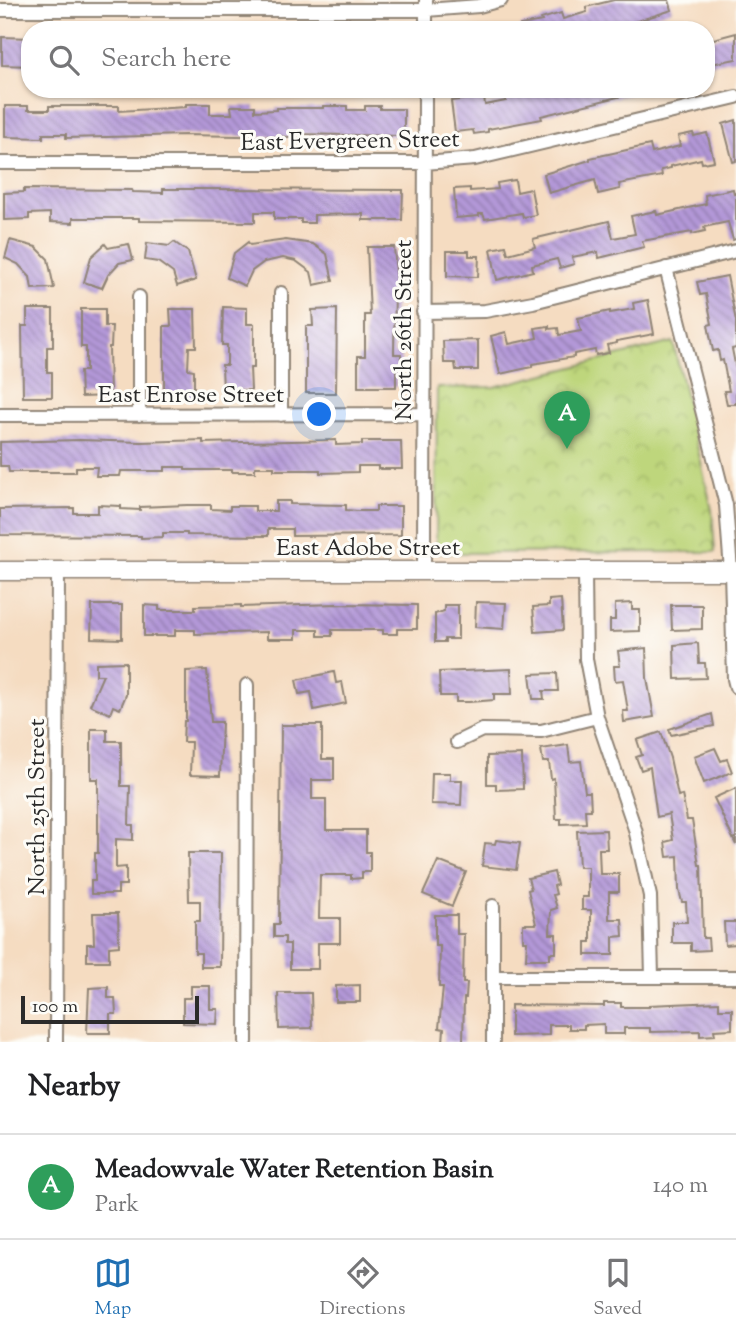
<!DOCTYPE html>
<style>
body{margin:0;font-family:"Sorts Mill Goudy",serif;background:#f2f2f2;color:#202124}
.scale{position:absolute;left:21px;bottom:18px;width:178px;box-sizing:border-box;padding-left:7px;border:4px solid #2b2b2b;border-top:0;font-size:19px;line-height:24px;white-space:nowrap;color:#2b2b2b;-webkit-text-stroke:5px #fdfcf7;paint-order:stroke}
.you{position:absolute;left:320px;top:415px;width:24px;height:24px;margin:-18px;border:5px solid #fff;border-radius:50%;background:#1a73e8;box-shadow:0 0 0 10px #1a73e833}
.badge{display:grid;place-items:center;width:46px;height:46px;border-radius:50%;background:#1f6fb2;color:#fff;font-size:23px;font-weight:700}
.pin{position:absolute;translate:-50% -58px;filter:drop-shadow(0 2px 4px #0008)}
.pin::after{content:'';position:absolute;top:37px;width:24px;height:21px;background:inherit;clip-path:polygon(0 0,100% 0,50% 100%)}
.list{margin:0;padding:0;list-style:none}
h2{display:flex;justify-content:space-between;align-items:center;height:91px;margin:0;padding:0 28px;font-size:30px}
h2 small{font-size:23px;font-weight:400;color:#757577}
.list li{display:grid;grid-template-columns:46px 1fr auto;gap:21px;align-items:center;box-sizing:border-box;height:105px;padding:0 28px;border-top:2px solid #e0e0e0}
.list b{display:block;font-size:26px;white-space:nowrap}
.list p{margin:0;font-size:23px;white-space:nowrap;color:#757577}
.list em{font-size:23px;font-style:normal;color:#757577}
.icon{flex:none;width:38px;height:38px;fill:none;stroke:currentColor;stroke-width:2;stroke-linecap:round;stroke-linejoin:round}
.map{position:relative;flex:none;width:736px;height:1042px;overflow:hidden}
.search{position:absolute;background:#fff;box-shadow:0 2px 5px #0004;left:21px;right:21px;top:21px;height:77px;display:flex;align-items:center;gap:18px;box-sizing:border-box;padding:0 24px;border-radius:28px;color:#757577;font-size:26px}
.sheet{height:196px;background:#fff}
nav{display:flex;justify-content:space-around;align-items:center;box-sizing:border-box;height:98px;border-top:2px solid #e0e0e0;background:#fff;font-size:19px;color:#757577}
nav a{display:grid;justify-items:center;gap:4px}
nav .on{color:#1f6fb2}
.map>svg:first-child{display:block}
.park{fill:url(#park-crowns);stroke:#748053;stroke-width:2}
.building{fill:url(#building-back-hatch)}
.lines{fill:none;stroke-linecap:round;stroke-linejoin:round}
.street-casing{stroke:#908476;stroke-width:16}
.secondary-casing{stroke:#908476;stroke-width:21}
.street{stroke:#fff;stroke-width:12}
.secondary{stroke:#fff;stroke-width:18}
.labels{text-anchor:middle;stroke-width:6;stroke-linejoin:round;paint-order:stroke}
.street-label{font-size:24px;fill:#2b2b2b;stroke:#fdfcf7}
</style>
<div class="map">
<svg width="736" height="1042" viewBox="0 0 736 1042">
<defs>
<pattern id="park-crowns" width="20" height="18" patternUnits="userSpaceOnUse" patternTransform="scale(1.75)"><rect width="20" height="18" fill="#bed67b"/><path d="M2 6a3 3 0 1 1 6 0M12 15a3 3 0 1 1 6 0" fill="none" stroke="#a3b86a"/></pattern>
<pattern id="building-back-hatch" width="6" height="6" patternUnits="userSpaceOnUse" patternTransform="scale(1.75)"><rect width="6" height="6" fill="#b398d8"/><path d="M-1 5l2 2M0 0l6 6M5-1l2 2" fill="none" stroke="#927caf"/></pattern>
</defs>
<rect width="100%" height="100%" fill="#fdfcf7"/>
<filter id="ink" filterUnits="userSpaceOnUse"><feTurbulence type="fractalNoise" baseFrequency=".0143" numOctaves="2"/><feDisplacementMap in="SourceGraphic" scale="14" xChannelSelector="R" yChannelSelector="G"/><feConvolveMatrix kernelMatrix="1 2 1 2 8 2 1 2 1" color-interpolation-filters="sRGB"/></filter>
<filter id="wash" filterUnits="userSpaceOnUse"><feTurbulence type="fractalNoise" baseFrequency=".00686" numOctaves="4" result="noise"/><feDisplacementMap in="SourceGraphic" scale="28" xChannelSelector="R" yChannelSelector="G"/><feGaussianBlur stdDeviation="1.57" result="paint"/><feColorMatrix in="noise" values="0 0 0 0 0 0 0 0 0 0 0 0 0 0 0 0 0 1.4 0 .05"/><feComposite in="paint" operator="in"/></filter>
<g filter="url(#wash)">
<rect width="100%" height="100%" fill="#f5dcc1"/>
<path class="park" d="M673 342 712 510 715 552 436 553 437 388 494 387Z"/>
<g id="blocks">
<path class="building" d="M614 0H669L672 10 609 30H520V25L542 21 541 19 561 13 563 19 587 12 586 7Z
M736 33V59L706 65V41Z
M2 37 30 38V66L2 65Z
M542 89H633L634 93 541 116 542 119 488 129V132L474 134 473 130 455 132 451 101 484 97 485 105 506 101 505 94 520 92 521 94Z
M186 104H210V114H232L231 106H255V111L276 110V108H323V106H347V110H365V106H380V109H404V136L293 134V137L186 135 66 138V134H43V138L5 137V106H28V110H49V106H119V111L186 107Z
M736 120V161L733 162 723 124Z
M693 133 694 136 707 133 714 161 702 163 701 159 671 166V168L661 170 662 176 619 184 620 189 598 194 595 180 549 193 544 174 590 160V158L650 145 652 153 680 146 678 136Z
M515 180 517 192 531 189 536 215 523 217 522 213 485 219 483 214H479V216L456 218 454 189 470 188V191L498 189 497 183Z
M24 189 132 190 133 192 163 193V189H186L403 190 402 220H363V214L314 215V223H301V219H274V212H255V222L139 221V218H73V223L50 222V213L29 214V219L4 220V193L24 192Z
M733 189 734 194 736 193V239L733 240 728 222 704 227 705 231 692 234V232L642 241 644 247 599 258 598 252 572 257 574 264 560 268 557 259 532 265 533 271 497 280 491 249 506 246 508 254 535 247 533 239 609 221 613 238 635 234 631 216 656 211 657 215 706 204 705 195Z
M10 240 36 247 48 259 54 288 32 289 30 277 18 264 5 258Z
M286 240 313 244 327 254 333 281 314 285 311 272 296 261 283 258 264 262 252 271 245 286 227 278 234 253 248 242 250 245Z
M174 242 188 252 196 280 177 286 173 273 158 262 145 260 147 243 169 246Z
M105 244 108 248 129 244 133 260 119 263 108 275 102 288 84 282 91 257Z
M367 247H394L397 285H395L394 354H401V367H396V387H358V356H365V315H370Z
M447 251H469V256H479L478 277 447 276Z
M727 276 736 321V348L732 349 736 369V404H727L724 391H729L723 360 720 361 718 350 713 351 708 325 712 324 706 294 700 295 697 282Z
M648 300 654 334 617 341V343L607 345 609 353 596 355 595 350 574 354V357L532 364V367L500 374 491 336 506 332 509 344 537 338 535 328 549 326V329L558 328 559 335 581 331 578 318 610 311V313L634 309 633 303Z
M223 307 247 308V324H254V368H250L251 390 223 391 222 365H227V345H222Z
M27 309H53V347H47V372H52V397H23L22 326H27Z
M81 309H105V326H112L111 347H109L110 396 81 397 80 371H86V347H81Z
M170 309H195L196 347H189L188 369 194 370V397H164V326H171Z
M337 309 336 393H306V326H313L312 310Z
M478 340V370H456L455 363H444L443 341Z
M80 440 141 442 203 440V443L336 440V445L362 444V441H401L402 469H378V466H358V472L320 473V470H274V467H255V472H232V470H185V467H165V471H121L120 476H96L97 467H76V472H9L8 466H0V442Z
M276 501H290V504L346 505V510L357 511H376V506H401V535L292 536V529H268V536L187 535V533H163V537L141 538V536L0 535V509L74 508V513H98V505L121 506V509L140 510V507L187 505H211V509L230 510V506H255V511H276Z
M561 599 563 630 535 632 533 607 549 606V600Z
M476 602 506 603 504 629 475 627Z
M632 603V610H640V631L610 632V620H615V604Z
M337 604 417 605V629H397V634H383V630H332V636H318V630H296V639H267V632L195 634V630H175V636H144V605L159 606V610H195V606L241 605V607Z
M92 605H122V639L91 638Z
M444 605H458V639H445V642H435V614L444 611Z
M671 605H702V629L672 630Z
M698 643 699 663H705L706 678 675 679 674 645Z
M646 648 647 678 654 717 624 722 623 711H628L623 680 615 681 614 666H620L618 651Z
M126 662V695L120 709 113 706 110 714 90 705 103 675H96V663Z
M511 669 512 694H494V700L469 702H456V696H440L439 672Z
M207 670 211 722H222L220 776 190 775 191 742H183L184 721H186V671Z
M334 672 336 683 342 682 346 703 314 710 311 692 299 694 296 680Z
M557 673 558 691H543L544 699H533L530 674Z
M712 714 714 726 671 735 669 729Z
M281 725H322V759H334V780H312V799H326V830H366V852H370V872H362V878L351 879V875H320L319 918H340V943H318V969H290V944H285V937H274V924H279Z
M91 729H107V741H121V786H130L129 825H133V840L116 839V868L126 867V885H118V894H91V881H95V853H98V779H91Z
M661 732 670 758 678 796 682 795 687 820H692L699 865H701L703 938H708L709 950 691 951V943H672V922H687L686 902H682L679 890 678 856 667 857 665 842 673 840 669 814 657 817 650 767 641 770 636 757 642 755 637 740Z
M568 745 570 762 581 761 585 792H590L591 810H585L586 823 561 824V819H556L554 778 551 779 549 762H543L541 749Z
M715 748 721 761 727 759 732 772 704 783 694 756Z
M522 755 523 789 496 790V784H487V756Z
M432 773H450V780H462L461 805 431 804Z
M736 788V845L714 798Z
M606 830 607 849H599L600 874H619V892H609V919H622L623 936 613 937V955H586V942H591V910H582V897H588V867H579L577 831Z
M496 840 520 843 516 870 482 866 485 843 495 844Z
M188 853H221L220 967H201V953H195V921H200V901H189Z
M438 861 466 872 452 906 423 894Z
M554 872 557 885 554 886 556 894 553 895 557 908 551 910 550 934H556V953H550V959H526L527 941H523V924H536L528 890 531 889 528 878Z
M93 913H118L119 946 109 947V961H87V944H94Z
M435 915H457V934H464L463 983H467L466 998H464L463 1042H443L444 1029 439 1028 443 987H439L440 946H435Z
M724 922H736V944L725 945Z
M360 985V1002H336V986Z
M191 986H210V1009H218L217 1024 183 1023V998H191Z
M108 987V998H115L116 1014H110V1033H87L89 988Z
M278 993H311L312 1028 279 1029Z
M719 1002V1009H732V1029L714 1030 715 1035 700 1036V1031L650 1032V1028H624V1034H604V1024L584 1025V1029H569V1025H549V1035L511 1036V1005L604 1006V1003H621V1007H649V1005Z"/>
</g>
</g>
<g filter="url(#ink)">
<use href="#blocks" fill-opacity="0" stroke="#908476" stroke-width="2"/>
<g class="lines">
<defs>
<path id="street" d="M0 10H426L479 6 501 0
M426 30V0
M0 163H424L475 159 736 97
M666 268 726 505 731 571 734 679 736 687
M423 312 485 311 533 302 736 251
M0 415 423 414
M139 415V297
M281 415V293
M424 571 425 89
M585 571 586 659 597 717 635 829 650 896 652 977
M457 742 482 730 541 731 597 717
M493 977H736
M56 1042 58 571
M246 1042 247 685
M493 1042V906"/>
<path id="secondary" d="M0 571H736"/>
</defs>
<use href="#street" class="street-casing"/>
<use href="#secondary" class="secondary-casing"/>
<use href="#street" class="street"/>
<use href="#secondary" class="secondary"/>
</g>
</g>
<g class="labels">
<g class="street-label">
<text transform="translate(350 140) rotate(-1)" y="8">East Evergreen Street</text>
<text transform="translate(403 330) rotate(-90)" y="8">North 26th Street</text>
<text x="191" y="402">East Enrose Street</text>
<text x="368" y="555">East Adobe Street</text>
<text transform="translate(36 807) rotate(-90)" y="8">North 25th Street</text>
</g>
</g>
</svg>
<div class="scale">100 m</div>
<div class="you"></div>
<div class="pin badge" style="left:567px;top:449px;background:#2e9e5b">A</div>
<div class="search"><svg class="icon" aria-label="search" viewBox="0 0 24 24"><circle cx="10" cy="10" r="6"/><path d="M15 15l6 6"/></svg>Search here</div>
</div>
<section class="sheet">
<h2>Nearby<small></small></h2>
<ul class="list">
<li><span class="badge" style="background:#2e9e5b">A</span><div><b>Meadowvale Water Retention Basin</b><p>Park</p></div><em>140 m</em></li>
</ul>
</section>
<nav>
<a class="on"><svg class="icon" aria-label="map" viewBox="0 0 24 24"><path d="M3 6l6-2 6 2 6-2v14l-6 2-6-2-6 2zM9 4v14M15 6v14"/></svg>Map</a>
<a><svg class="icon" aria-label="directions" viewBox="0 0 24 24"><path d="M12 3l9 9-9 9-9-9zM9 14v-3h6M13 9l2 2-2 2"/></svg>Directions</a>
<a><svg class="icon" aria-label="saved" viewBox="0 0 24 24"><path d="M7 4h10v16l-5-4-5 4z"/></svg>Saved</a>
</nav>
